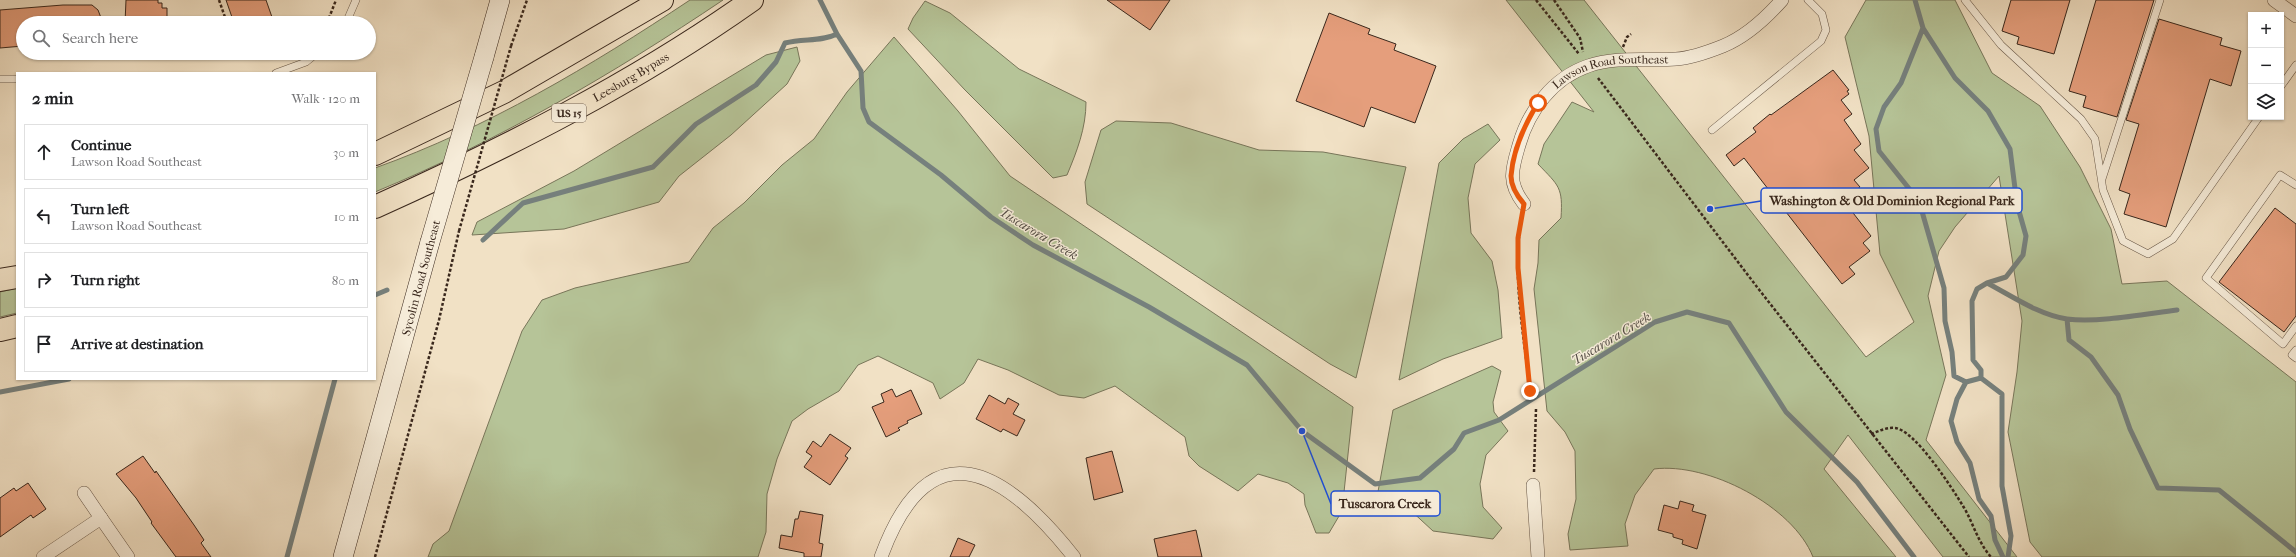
<!DOCTYPE html>
<meta charset="utf-8">
<style>
body{margin:0;font-family:"IM FELL French Canon",serif;background:#f2f2f2;color:#202124}
.controls{position:absolute;right:12px;top:12px;display:grid;overflow:hidden;border-radius:0px;box-shadow:0 1px 3px #0004}
.controls button{width:36px;height:36px;display:grid;place-items:center;padding:0;border:0;border-bottom:1px solid #e0e0e0;background:#fff;color:#202124;font:20px sans-serif}
.stop{position:absolute;width:12px;height:12px;margin:-9px;border:3px solid #ea580c;border-radius:50%;background:#fff}
.stop.end{background:#ea580c;border-color:#fff;box-shadow:0 1px 4px #0008}
.list{margin:0;padding:0;list-style:none}
h2{display:flex;justify-content:space-between;align-items:center;height:52px;margin:0;padding:0 16px;font-size:17px}
h2 small{font-size:13px;font-weight:400;color:#757577}
.list li{display:grid;grid-template-columns:26px 1fr auto;gap:12px;align-items:center;box-sizing:border-box;height:56px;margin:0 8px 8px;padding:0 8px;border:1px solid #e0e0e0;border-radius:0px}
.list b{display:block;font-size:15px;white-space:nowrap}
.list p{margin:0;font-size:13px;white-space:nowrap;color:#757577}
.list em{font-size:13px;font-style:normal;color:#757577}
.icon{flex:none;width:22px;height:22px;fill:none;stroke:currentColor;stroke-width:2;stroke-linecap:round;stroke-linejoin:round}
.map{position:relative;flex:none;width:2296px;height:557px;overflow:hidden}
.search{position:absolute;background:#fff;box-shadow:0 1px 3px #0004;left:16px;top:16px;width:360px;height:44px;display:flex;align-items:center;gap:10px;box-sizing:border-box;padding:0 14px;border-radius:22px;color:#757577;font-size:15px}
.panel{position:absolute;background:#fff;box-shadow:0 1px 3px #0004;left:16px;top:72px;width:360px;height:308px;border-radius:0px}
.map>svg:first-child{display:block}
.green{fill:#b6c498;stroke:#78765a}
.lines{fill:none;stroke-linecap:round;stroke-linejoin:round}
.stream{stroke:#76807d;stroke-width:5}
.building{fill:#e59e7c;stroke:#39271c}
.lane-casing{stroke:#675646;stroke-width:8}
.street-casing{stroke:#675646;stroke-width:14}
.secondary-casing{stroke:#39271c;stroke-width:20}
.highway-casing{stroke:#39271c;stroke-width:24}
.path{stroke:#39271c;stroke-width:2.5;stroke-dasharray:3 2;stroke-linecap:butt}
.lane{stroke:#f6ecd9;stroke-width:7}
.street{stroke:#f6ecd9;stroke-width:13}
.secondary{stroke:#f6ecd9;stroke-width:19}
.highway{stroke:#f1e1c5;stroke-width:22}
.secondary-bridge-casing{stroke:#39271c;stroke-width:20;stroke-linecap:butt}
.path-bridge{stroke:#39271c;stroke-width:2.5;stroke-dasharray:3 2;stroke-linecap:butt}
.secondary-bridge{stroke:#f6ecd9;stroke-width:19}
.route{stroke:#ea580c;stroke-width:5}
.labels{text-anchor:middle;stroke-width:3;stroke-linejoin:round;paint-order:stroke}
.shield{fill:#f6ecd9;stroke:#726255;stroke-width:1}
.shield-label{font-size:11px;font-weight:bold;fill:#39271c}
.street-label{font-size:12px;fill:#39271c;stroke:#f6ecd9}
.water-label{font-size:13px;font-style:italic;fill:#524c44;stroke:#f6ecd9}
.leader{fill:none;stroke:#1d4ed8;stroke-width:1.5}
.callout-dot{fill:#1d4ed8;stroke:#f6ecd9;stroke-width:1.5}
.callout{fill:#f6ecd9;stroke:#1d4ed8;stroke-width:1.5}
.callout-label{font-size:13px;text-anchor:middle;font-weight:bold;fill:#39271c}
</style>
<div class="map">
<svg width="2296" height="557" viewBox="0 0 2296 557">
<rect width="100%" height="100%" fill="#f1e1c5"/>
<filter id="stains"><feTurbulence type="fractalNoise" baseFrequency=".005" numOctaves="4"/><feColorMatrix values="0 0 0 0 .2 0 0 0 0 .09 0 0 0 0 .02 0 0 0 .5 -.17"/></filter>
<radialGradient id="worn" r=".72"><stop offset=".6" stop-color="#630" stop-opacity="0"/><stop offset="1" stop-color="#630" stop-opacity=".3"/></radialGradient>
<path class="green" d="M690 0H723C613 74 498 141 375 192V168C487 128 591 66 690 0Z
M1506 0H1584L1866 357 1914 322 1880 254 1869 136 1845 37 1866 0H1955L1992 73 2040 106 2080 167 2111 229 2122 284 2167 281 2296 382V557H2042L2030 542 2008 432 2017 372 2022 321 1999 176 1955 227 1939 251 1928 296 1946 375 1926 440 2017 557H1943L1848 435 1824 469 1896 557H1813C1793 506 1708 462 1654 469L1635 495 1625 524 1628 546 1570 550 1568 534 1576 499 1575 451 1565 432 1547 411 1534 289 1538 263 1539 240 1561 218C1563 187 1559 186 1538 164L1544 144 1572 102 1594 112Z
M925 1 950 13 1019 69 1086 102C1086 128 1077 151 1067 175L1053 178 965 90 908 29 913 18Z
M894 37 958 111 1010 176 1353 407 1342 511 1329 533H1316L1305 505 1304 494 1288 483 1258 474 1238 491 1199 466 1189 456 1185 437 1115 386 1084 398 1059 395 1008 370 978 359 964 383 940 399 933 383 878 356 858 365 839 391 808 409 792 421 777 459 767 494 766 532 758 557H428L433 544 449 531 522 331 542 300 575 288 689 262 713 228 744 203 782 165 814 139 847 92Z
M797 47 800 61 787 84 731 135 679 176 659 202 564 229 472 235 477 222 574 171 766 55Z
M1116 121 1171 123 1259 150 1323 152 1406 167 1356 378 1330 364 1087 204 1085 182 1101 130Z
M1488 124 1500 140 1475 164 1468 198 1471 233 1492 261 1498 290 1502 338 1443 359 1399 380 1439 163 1463 139Z
M17 288V313L0 317V292Z
M1492 366 1501 371 1493 402 1494 412 1508 431 1486 455 1480 484 1483 507 1502 528 1493 539 1433 531 1408 508H1375L1393 410Z"/>
<g class="lines">
<path class="stream" d="M820 0 837 34 861 71 863 108 869 122 941 175 991 217 1033 245 1149 307 1247 365 1302 431 1375 484 1420 478 1454 449 1464 433 1499 420 1655 322 1687 312 1729 323 1786 412 1857 482 1914 557
M1915 0 1923 28 1955 78 1988 111 2010 149 2017 204 2026 236 2023 255 2006 277 1987 283 1977 289 1972 301 1973 360 1981 370V378L2002 394V486L2011 536 2008 557
M1923 28 1901 83 1884 107 1876 129 1879 151 1919 201 1944 288 1945 321 1952 352 1954 376 1966 382 1981 378
M483 240 523 203 653 167 696 124 756 85 776 62 785 43C803 38 821 42 837 34
M1987 283C2012 296 2039 315 2067 319 2098 323 2145 314 2177 310
M375 295 387 290
M2067 319 2069 340 2091 357 2118 395 2130 429 2158 488 2219 490 2296 552
M1966 382 1957 399 1951 421 1957 442 1970 463 1979 499 1991 516 1995 540 2003 557
M0 392 69 379
M287 557 335 379"/>
</g>
<path class="building" d="M126 0H158V3H162V8H167V23H125Z
M226 0H266L273 20 264 23H234Z
M1107 0H1170L1150 30Z
M2011 0H2070L2054 54 2017 44 2019 37 2002 31Z
M2096 0H2154L2117 117 2083 107 2086 96 2069 91Z
M63 5H92L98 10 103 23H23V46L0 48V10Z
M1329 13 1370 29 1368 34 1396 44 1394 50 1436 66 1415 123 1371 107 1364 127 1296 101Z
M2159 19 2222 38 2220 45 2241 51 2231 86 2210 79 2166 227 2124 214 2130 194 2119 190 2139 124 2126 120Z
M1833 70 1849 90 1847 91 1849 94 1841 100 1852 114 1844 120 1861 144 1854 150 1869 168 1854 180 1860 187 1843 200 1871 236 1863 243 1870 251 1849 267 1855 274 1842 284 1744 158 1734 166 1726 155 1756 132 1753 128 1770 114 1771 115Z
M2275 208 2296 224V316L2284 332 2219 282Z
M892 389 896 397 911 390 922 414 907 421 908 423 898 428 900 430 886 437 872 407 884 402 881 394Z
M989 395 1005 404 1008 398 1019 404 1013 414 1025 420 1017 436 1003 429 1001 432 976 419Z
M830 434 851 448 845 456 848 458 830 485 804 467 812 456 806 452 813 441 821 447Z
M1112 451 1123 492 1094 500 1086 458Z
M143 456 155 473 156 471 194 525 204 540 201 543 211 557H176L151 523 152 522 136 498 116 474Z
M28 483 46 509 33 518 31 515 0 537V498L14 488 16 491Z
M1680 501 1694 505 1692 511 1706 515 1697 549 1682 544 1683 540 1673 537V534L1658 530 1664 505 1678 509Z
M800 511 823 515 819 543 823 544 821 557H804V553L779 548 781 535 792 537 795 519H798Z
M1196 530 1202 557H1158L1154 539Z
M958 538 975 545 969 557H950Z"/>
<g class="lines">
<defs>
<path id="lane" d="M1965 0 2001 45 2081 119 2095 139 2103 190 2123 241 2148 254 2173 239 2259 117
M346 23 356 0
M276 73 306 62 317 53
M0 79H17
M2281 86 2296 65
M1712 130 1821 41 1826 30 1822 14 1808 0
M2102 179 2160 0
M2296 185 2280 175 2206 278 2283 344 2296 326
M2296 350 2292 355 2296 358"/>
<g id="street">
<path d="M2274 0 2296 16"/>
<path id="s1" d="M1524 204C1507 182 1512 169 1519 145 1529 110 1553 78 1588 66 1616 56 1648 61 1676 59 1692 58 1708 52 1723 46 1745 37 1766 18 1782 0"/>
<path d="M1533 485 1538 557"/>
<path d="M84 493 101 518"/>
<path d="M43 557 101 518 128 557"/>
<path d="M881 557C930 423 1006 471 1074 557"/>
</g>
<path id="secondary" d="M484 57 500 0
M343 557 430 242"/>
<g id="highway">
<path d="M375 154 504 92 662 0"/>
<path id="s2" d="M375 207C506 148 635 83 752 0"/>
<path d="M0 280 17 277"/>
<path d="M0 330 17 326"/>
</g>
</defs>
<use href="#lane" class="lane-casing"/>
<use href="#street" class="street-casing"/>
<use href="#secondary" class="secondary-casing"/>
<use href="#highway" class="highway-casing"/>
<path class="path" d="M219 0 227 23
M1536 0 1579 54
M1554 0 1580 38 1583 52
M327 23 336 0
M511 46 527 0
M1623 47 1627 37 1631 34
M1598 78 1757 287 1969 557
M1522 217C1511 271 1524 336 1530 391
M1871 434C1879 431 1887 427 1895 428 1915 430 1952 488 1963 506 1973 522 1977 541 1991 557
M1534 472 1536 409
M375 557 439 320 459 231"/>
<use href="#lane" class="lane"/>
<use href="#street" class="street"/>
<use href="#secondary" class="secondary"/>
<use href="#highway" class="highway"/>
<defs>
<path id="secondary-bridge" d="M430 242 484 57"/>
</defs>
<use href="#secondary-bridge" class="secondary-bridge-casing"/>
<path class="path-bridge" d="M459 231 511 46"/>
<use href="#secondary-bridge" class="secondary-bridge"/>
</g>
<g class="lines">
<path class="route" d="M1530 391 1518 268V238L1524 204C1518 197 1511 186 1511 176 1513 150 1525 124 1538 103"/>
</g>
<g class="labels">
<rect class="shield" x="552" y="104" width="34" height="18" rx="3"/>
<g class="shield-label">
<text x="569" y="117">US 15</text>
</g>
<g class="street-label">
<text dy="4" stroke="none"><textPath href="#s1" startOffset="192">Lawson Road Southeast</textPath></text>
<text dy="4" stroke="none"><textPath href="#s2" startOffset="287">Leesburg Bypass</textPath></text>
<text transform="translate(421 278) rotate(-75)" y="4">Sycolin Road Southeast</text>
</g>
<g class="water-label">
<text transform="translate(1039 233) rotate(31)" y="5">Tuscarora Creek</text>
<text transform="translate(1611 338) rotate(-31)" y="5">Tuscarora Creek</text>
</g>
</g>
<path class="leader" d="M1710 209L1761 201M1302 431L1331 504"/>
<g class="callout-dot">
<circle cx="1710" cy="209" r="4"/>
<circle cx="1302" cy="431" r="4"/>
</g>
<g class="callout">
<rect x="1761" y="188" width="261" height="25" rx="4"/>
<rect x="1331" y="491" width="109" height="25" rx="4"/>
</g>
<g class="callout-label">
<text x="1892" y="205">Washington &amp; Old Dominion Regional Park</text>
<text x="1385" y="508">Tuscarora Creek</text>
</g>
<rect width="100%" height="100%" filter="url(#stains)"/>
<rect width="100%" height="100%" fill="url(#worn)"/>
</svg>
<div class="controls">
<button>+</button>
<button>−</button>
<button><svg class="icon" aria-label="layers" viewBox="0 0 24 24"><path d="M12 4l9 5-9 5-9-5zM3 14l9 5 9-5"/></svg></button>
</div>
<div class="stop" style="left:1538px;top:103px"></div>
<div class="stop end" style="left:1530px;top:391px"></div>
<div class="search"><svg class="icon" aria-label="search" viewBox="0 0 24 24"><circle cx="10" cy="10" r="6"/><path d="M15 15l6 6"/></svg>Search here</div>
<section class="panel">
<h2>2 min<small>Walk · 120 m</small></h2>
<ul class="list">
<li><svg class="icon" aria-label="ahead" viewBox="0 0 24 24"><path d="M12 20V5M6 11l6-6 6 6"/></svg><div><b>Continue</b><p>Lawson Road Southeast</p></div><em>30 m</em></li>
<li><svg class="icon" aria-label="left" viewBox="0 0 24 24"><path d="M17 20v-9H6M10 6l-5 5 5 5"/></svg><div><b>Turn left</b><p>Lawson Road Southeast</p></div><em>10 m</em></li>
<li><svg class="icon" aria-label="right" viewBox="0 0 24 24"><path d="M7 20v-9h11M14 6l5 5-5 5"/></svg><div><b>Turn right</b></div><em>80 m</em></li>
<li><svg class="icon" aria-label="arrive" viewBox="0 0 24 24"><path d="M6 21V4h12l-3 4 3 4H6"/></svg><div><b>Arrive at destination</b></div></li>
</ul>
</section>
</div>
